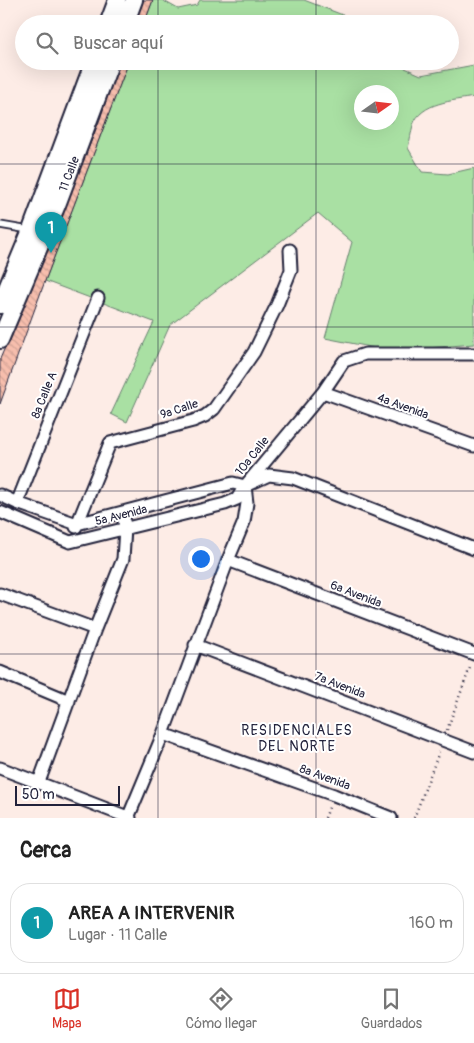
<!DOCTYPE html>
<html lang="es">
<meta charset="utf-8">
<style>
body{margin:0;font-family:Pangolin,sans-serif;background:#f2f2f2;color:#222}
.compass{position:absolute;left:354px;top:85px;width:45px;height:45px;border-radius:50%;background:#fff;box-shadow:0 5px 20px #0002;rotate:76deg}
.scale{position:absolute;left:15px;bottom:12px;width:105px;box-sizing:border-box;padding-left:5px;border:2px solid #22223b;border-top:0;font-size:14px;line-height:18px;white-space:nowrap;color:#22223b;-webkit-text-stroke:4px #fff;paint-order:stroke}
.you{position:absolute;left:200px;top:558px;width:18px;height:18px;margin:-12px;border:4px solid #fff;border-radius:50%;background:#1a73e8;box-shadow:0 0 0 8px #1a73e833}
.badge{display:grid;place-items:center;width:32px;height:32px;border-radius:50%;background:#d93025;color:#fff;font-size:16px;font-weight:700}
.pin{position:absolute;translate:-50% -41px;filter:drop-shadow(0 1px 2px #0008)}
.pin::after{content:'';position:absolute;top:26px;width:18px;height:15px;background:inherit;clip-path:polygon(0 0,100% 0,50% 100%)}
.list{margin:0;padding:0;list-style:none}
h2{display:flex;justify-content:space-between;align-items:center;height:65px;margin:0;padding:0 20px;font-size:21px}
h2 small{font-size:16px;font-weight:400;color:#767676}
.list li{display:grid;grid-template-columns:32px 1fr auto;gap:15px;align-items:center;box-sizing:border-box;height:80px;margin:0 10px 10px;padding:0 10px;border:1px solid #e0e0e0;border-radius:20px}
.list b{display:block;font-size:19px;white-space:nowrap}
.list p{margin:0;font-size:16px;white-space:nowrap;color:#767676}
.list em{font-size:16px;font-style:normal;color:#767676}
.icon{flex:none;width:28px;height:28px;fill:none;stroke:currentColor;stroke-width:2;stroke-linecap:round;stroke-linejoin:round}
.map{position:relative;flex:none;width:474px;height:818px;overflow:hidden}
.search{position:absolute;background:#fff;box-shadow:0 5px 20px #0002;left:15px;right:15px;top:15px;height:55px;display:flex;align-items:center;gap:12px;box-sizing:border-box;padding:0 18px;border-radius:28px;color:#767676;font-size:19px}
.sheet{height:155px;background:#fff}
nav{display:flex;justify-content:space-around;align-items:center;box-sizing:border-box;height:70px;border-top:1px solid #e0e0e0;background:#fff;font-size:14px;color:#767676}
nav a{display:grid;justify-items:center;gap:2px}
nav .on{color:#d93025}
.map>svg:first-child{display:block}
.grass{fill:#a9e0a3;stroke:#66816f;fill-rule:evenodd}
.building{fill:url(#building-back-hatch);stroke:#22223b}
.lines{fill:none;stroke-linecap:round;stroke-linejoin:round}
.lane-casing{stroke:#22223b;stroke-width:9}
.street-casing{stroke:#22223b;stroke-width:15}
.secondary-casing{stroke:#22223b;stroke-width:20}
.path{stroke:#22223b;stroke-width:2.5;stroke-dasharray:1 4;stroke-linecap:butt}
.lane{stroke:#fff;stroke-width:5.5}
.street{stroke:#fff;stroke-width:11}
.secondary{stroke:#fff;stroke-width:16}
.grid{fill:none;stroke:#22223b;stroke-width:1;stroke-opacity:0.55}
.labels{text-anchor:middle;stroke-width:4;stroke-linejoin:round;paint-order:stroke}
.street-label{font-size:12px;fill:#22223b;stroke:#fff}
.neighbourhood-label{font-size:14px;letter-spacing:1px;fill:#22223b;stroke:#fff}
</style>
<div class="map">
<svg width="474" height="818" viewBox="0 0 474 818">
<defs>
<pattern id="building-back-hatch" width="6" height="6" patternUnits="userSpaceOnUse" patternTransform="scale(1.25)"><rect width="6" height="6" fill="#f7bead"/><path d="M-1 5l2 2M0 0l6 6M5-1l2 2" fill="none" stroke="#d3a396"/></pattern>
</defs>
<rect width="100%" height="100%" fill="#fdece6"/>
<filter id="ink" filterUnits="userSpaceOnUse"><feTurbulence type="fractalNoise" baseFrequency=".02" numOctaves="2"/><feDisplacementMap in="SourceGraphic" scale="10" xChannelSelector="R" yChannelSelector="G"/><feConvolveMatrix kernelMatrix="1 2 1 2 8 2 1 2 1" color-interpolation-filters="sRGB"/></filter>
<g filter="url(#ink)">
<path class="grass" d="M153 0H162L178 9 197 5 200 0H304L366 24H144Z
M129 61H404L405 68 421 75 474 65V97C453 101 421 102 413 125 411 132 410 141 408 148L422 172 448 174 474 168V344L391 351 325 338 352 242 318 213 170 325 127 422 111 414 154 322 45 281ZM362 92H392V122H362Z"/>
<path class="building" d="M140 0H153L144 24H132Z
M119 61H129L45 281 0 404V359L58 224 100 119Z"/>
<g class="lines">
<defs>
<path id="lane" d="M0 225 29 230"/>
<path id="street" d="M323 392 474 446
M0 495 17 503 77 524 233 483 245 486 269 475 293 478 474 549
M17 503 98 298
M0 512 70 542 225 504 237 499 245 486 323 392 344 361 365 354H474
M76 527 110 443 193 421 205 416 214 409 254 352 277 305 291 270 290 250
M228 560 474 654
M0 594 95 629
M195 645 474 752
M0 672 69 701
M163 734 334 795 391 818
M0 768 130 818
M39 782 95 629 123 559 125 528 124 521
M128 818 163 734 228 560 244 522 247 503 245 486"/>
<path id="secondary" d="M108 24 117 0
M125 24 134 0
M0 305 31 230 94 61
M0 340 57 205 111 61"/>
</defs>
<use href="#lane" class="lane-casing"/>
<use href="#street" class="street-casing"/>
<use href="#secondary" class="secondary-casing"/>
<path class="path" d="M447 730 471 665
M325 818 330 805
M414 818 439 752"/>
<use href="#lane" class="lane"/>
<use href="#street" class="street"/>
<use href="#secondary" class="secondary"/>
</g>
</g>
<path class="grid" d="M158 0V24M316 0V24M158 61V818M316 61V818M0 164H474M0 327H474M0 491H474M0 654H474"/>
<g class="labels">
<g class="street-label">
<text transform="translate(69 174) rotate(-69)" y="4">11 Calle</text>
<text transform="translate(44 395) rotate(-68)" y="4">8a Calle A</text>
<text transform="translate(403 406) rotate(20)" y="4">4a Avenida</text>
<text transform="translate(179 409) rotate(-18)" y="4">9a Calle</text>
<text transform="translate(252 456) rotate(-51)" y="4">10a Calle</text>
<text transform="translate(121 515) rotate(-14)" y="4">5a Avenida</text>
<text transform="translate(356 594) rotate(21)" y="4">6a Avenida</text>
<text transform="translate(340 685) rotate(21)" y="4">7a Avenida</text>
<text transform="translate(325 777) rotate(20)" y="4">8a Avenida</text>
</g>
<g class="neighbourhood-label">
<text x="297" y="735">RESIDENCIALES<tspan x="297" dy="16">DEL NORTE</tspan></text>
</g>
</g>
</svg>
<svg class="compass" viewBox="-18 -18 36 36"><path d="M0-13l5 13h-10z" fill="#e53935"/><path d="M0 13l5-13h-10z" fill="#767676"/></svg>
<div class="scale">50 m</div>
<div class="you"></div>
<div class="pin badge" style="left:51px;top:253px;background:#0f9aa8">1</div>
<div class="search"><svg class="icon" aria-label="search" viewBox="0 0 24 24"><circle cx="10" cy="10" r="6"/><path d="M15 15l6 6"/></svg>Buscar aquí</div>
</div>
<section class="sheet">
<h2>Cerca<small></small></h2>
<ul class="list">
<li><span class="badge" style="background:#0f9aa8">1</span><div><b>AREA A INTERVENIR</b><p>Lugar · 11 Calle</p></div><em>160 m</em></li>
</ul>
</section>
<nav>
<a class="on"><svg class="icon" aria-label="map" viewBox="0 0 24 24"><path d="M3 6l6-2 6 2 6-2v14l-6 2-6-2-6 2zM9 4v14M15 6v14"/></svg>Mapa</a>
<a><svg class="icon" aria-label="directions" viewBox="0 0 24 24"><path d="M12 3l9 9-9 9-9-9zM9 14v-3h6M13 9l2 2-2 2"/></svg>Cómo llegar</a>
<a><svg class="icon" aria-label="saved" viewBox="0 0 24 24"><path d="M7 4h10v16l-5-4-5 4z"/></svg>Guardados</a>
</nav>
